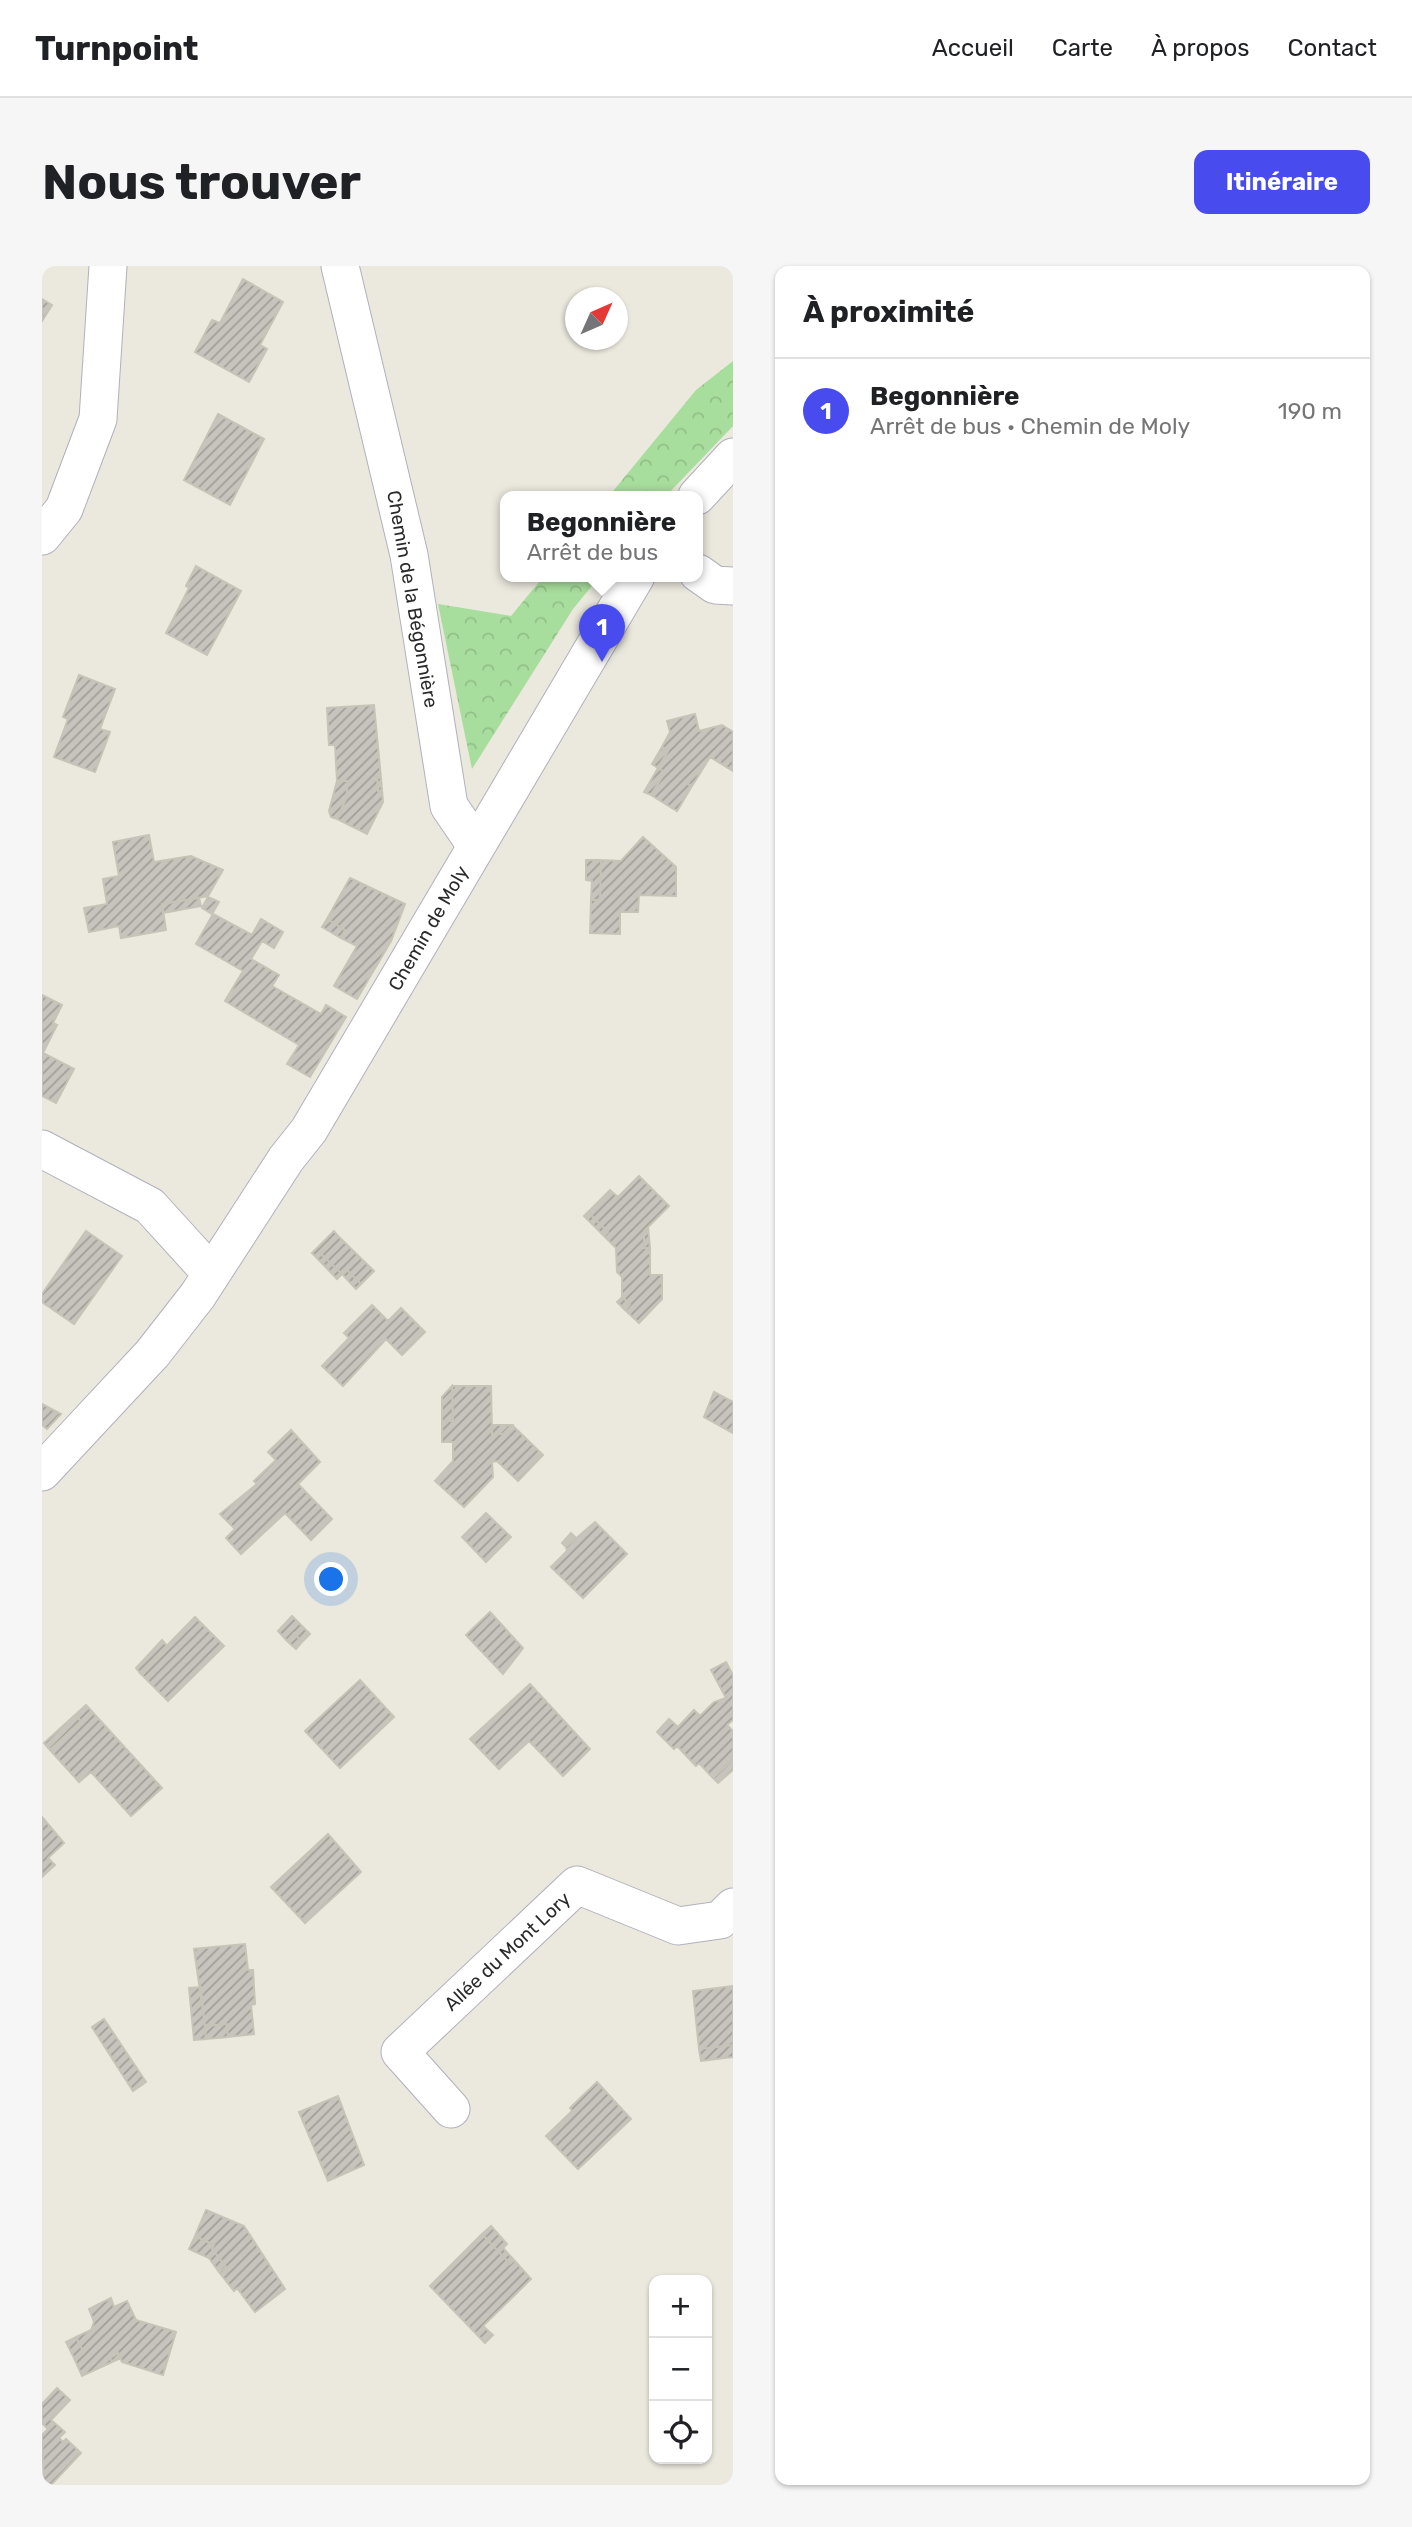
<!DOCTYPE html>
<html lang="fr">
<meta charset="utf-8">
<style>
body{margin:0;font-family:Rubik,sans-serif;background:#f6f6f6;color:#202124}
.controls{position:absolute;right:21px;bottom:21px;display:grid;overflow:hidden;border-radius:14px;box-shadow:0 2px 5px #0004}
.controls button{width:63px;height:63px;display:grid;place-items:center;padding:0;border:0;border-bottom:2px solid #e0e0e0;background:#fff;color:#202124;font:35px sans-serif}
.compass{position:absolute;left:523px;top:21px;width:63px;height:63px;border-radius:50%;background:#fff;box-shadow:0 2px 5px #0004;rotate:45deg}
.you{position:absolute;left:290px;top:1314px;width:24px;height:24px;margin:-18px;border:5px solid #fff;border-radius:50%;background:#1a73e8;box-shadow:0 0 0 10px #1a73e833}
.badge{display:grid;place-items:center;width:46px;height:46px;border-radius:50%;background:#484bed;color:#fff;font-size:23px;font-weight:700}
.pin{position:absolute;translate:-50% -58px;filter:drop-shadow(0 2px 4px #0008)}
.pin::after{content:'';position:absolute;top:37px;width:24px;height:21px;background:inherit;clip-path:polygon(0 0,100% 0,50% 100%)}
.popup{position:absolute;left:458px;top:225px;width:203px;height:91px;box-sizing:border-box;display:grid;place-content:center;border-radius:14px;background:#fff;filter:drop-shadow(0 2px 5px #0005);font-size:23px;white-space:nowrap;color:#757577}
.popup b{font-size:26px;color:#202124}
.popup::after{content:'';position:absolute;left:50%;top:100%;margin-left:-14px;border:14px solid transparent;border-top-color:#fff}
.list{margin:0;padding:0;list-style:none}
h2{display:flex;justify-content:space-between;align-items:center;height:91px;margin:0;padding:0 28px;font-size:30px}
h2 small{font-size:23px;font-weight:400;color:#757577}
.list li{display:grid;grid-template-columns:46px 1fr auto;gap:21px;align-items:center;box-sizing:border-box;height:105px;padding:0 28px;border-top:2px solid #e0e0e0}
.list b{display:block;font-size:26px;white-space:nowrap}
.list p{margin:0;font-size:23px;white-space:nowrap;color:#757577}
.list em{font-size:23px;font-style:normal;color:#757577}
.icon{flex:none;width:38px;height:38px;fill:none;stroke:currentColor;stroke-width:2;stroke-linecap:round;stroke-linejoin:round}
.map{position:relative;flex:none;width:691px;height:2219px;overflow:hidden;border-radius:14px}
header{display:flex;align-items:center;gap:42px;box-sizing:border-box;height:98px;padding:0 35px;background:#fff;border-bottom:2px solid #e0e0e0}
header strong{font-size:33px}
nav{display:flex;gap:38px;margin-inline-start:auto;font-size:24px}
.intro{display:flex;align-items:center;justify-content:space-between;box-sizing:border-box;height:168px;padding:0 42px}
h1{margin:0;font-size:49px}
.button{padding:18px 32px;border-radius:14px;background:#484bed;color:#fff;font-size:24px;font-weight:700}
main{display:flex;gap:42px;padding:0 42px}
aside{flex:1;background:#fff;border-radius:14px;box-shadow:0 2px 5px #0004}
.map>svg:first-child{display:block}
.forest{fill:url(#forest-crowns)}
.building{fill:url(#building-hatch);stroke:#c6c4b7;stroke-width:2}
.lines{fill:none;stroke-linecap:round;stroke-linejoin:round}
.street-casing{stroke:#b0b1bd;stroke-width:39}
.street{stroke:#fff;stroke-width:37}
.labels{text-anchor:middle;stroke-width:6;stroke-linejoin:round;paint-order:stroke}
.street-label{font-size:19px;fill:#2a2a2a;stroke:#fff}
</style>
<header>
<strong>Turnpoint</strong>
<nav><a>Accueil</a><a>Carte</a><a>À propos</a><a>Contact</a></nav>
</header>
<div class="intro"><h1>Nous trouver</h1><a class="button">Itinéraire</a></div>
<main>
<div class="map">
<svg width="691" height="2219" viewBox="0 0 691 2219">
<defs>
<pattern id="forest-crowns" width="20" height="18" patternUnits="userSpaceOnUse" patternTransform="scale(1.75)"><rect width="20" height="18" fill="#a8de9d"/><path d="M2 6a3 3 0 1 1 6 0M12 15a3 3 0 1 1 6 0" fill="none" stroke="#91bf87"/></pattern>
<pattern id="building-hatch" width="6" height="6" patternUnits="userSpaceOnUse" patternTransform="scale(1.75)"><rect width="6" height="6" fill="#c7c4bd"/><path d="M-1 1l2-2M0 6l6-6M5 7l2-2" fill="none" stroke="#a29f9a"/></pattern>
</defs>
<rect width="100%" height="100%" fill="#ebe8dd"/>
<path class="forest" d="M691 95V160L624 230H567L654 124Z
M502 310H558L531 343 430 503 396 338 469 350Z"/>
<path class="building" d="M201 13 241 36 218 79 225 83 207 116 153 86 170 54 178 57Z
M0 33 10 39 0 55Z
M176 148 222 173 188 239 142 214Z
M154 300 199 325 165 389 124 367 147 322 144 320Z
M37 409 73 423 58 463 68 466 53 506 12 491 26 453 21 451Z
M332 439 339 512 335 511 336 525 340 524 341 536 325 568 295 553 305 530V515H295L293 479H287L285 442Z
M653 448 657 465 680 459 691 466V505L668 491 657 509 653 507 646 518 650 520 635 545 609 529 623 506 616 502 626 485 620 481 628 466 625 455Z
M620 481 626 485 616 502 610 498Z
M616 502 623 506 609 529 602 526Z
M653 507 657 509 650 520 646 518Z
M335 511 339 512 340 524 336 525Z
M295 515H305V530L295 553 289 551 287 545Z
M107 569 112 596 149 590 181 604 166 630 120 638 124 664 79 672 77 660 47 666 42 642 65 638 61 613 77 610 71 576Z
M601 571 634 601V630L597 629 596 646H578V668L548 667 549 634H558L559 594 579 595Z
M544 594H559L558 634H549L550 615 544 614Z
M308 612 363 638 349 675 315 733 292 720 315 680 299 672 303 664 285 653Z
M166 631 177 636 170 648 160 642Z
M157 632 159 640 121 647 120 638Z
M171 648 210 669 219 653 241 666 232 682 220 675 209 693 237 709 230 720 279 748 284 739 304 751 268 811 245 798 257 779 183 735 201 705 154 678Z
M285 653 303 664 299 672 280 661Z
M0 729 20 739 11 757 15 759 1 787 32 803 14 837 0 830Z
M597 910 627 940 602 965V982H608V1009H620V1033L597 1057 583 1044 588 1038 580 1031V1011L575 1006 574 982 562 970 566 966 546 946 568 924 576 931Z
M546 946 566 966 562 970 542 950Z
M606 961 608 982H602V965Z
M44 965 80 990 32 1058 0 1036V1028Z
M292 965 296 970 278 987 300 1008 295 1013 270 987Z
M296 970 332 1005 319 1018 304 1003 300 1008 278 987Z
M304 1003 319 1018 314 1023 300 1008Z
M580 1031 588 1038 583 1044 575 1036Z
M330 1039 346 1055 359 1042 383 1066 360 1089 344 1073 301 1120 280 1100 307 1072 302 1067Z
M410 1120 411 1155H400V1131Z
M410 1120H449L450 1168H461L470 1159 501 1189 476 1215 455 1195 450 1196 451 1211 422 1241 393 1215 411 1195V1176H400V1155H411Z
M672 1126 691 1136V1167L662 1151Z
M0 1138 19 1148 5 1163 0 1159Z
M450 1159H470L461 1168H450Z
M249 1164 278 1196 256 1218 290 1253 269 1274 243 1247 199 1288 184 1272 193 1263 178 1248 215 1218 212 1215 234 1194 226 1186Z
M444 1247 469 1271 444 1296 420 1271Z
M553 1256 585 1288 541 1332 509 1301 525 1285 524 1281Z
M529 1267 533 1271 524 1281 520 1277Z
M448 1346 481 1382 461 1408 424 1369Z
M250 1350 268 1368 260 1376 252 1367 245 1375 236 1365Z
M153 1351 182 1380 126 1435 98 1407Z
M252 1367 260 1376 254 1383 245 1375Z
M120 1374 125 1380 98 1407 94 1402Z
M684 1396 691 1409V1454L685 1459 691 1465V1493L671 1512 657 1497 654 1500 635 1480 632 1483 615 1466 627 1453 636 1461 652 1444 658 1450 672 1436 684 1432 669 1404Z
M318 1414 352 1451 298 1502 263 1465Z
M488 1418 548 1483 521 1510 487 1475 457 1503 428 1473Z
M44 1439 120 1522 89 1550 49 1506 37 1516 8 1484 39 1455 33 1449Z
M33 1449 39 1455 8 1484 2 1477Z
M691 1493V1504L676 1517 671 1512Z
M0 1551 22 1577 6 1592 13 1599 0 1611Z
M286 1568 319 1606 263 1657 229 1621Z
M203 1678 206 1704H211L213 1738 209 1739 212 1768 186 1771 185 1758 163 1760 152 1683Z
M691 1720V1779L657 1783 651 1725Z
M159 1721 164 1773 152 1774 147 1722Z
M62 1753 104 1816 91 1825 50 1761Z
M185 1758 186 1771 164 1773 163 1760Z
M691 1779V1791L659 1795 657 1783Z
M555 1816 589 1853 536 1903 504 1870 530 1845 528 1842Z
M296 1830 322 1899 286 1915 257 1846Z
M164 1944 202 1960 243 2023 213 2046 195 2022 192 2025 177 2006 184 2001 170 1983 172 1979 153 1970Z
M449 1960 465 1978 461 1982 472 1994 468 1998 440 1968Z
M440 1968 468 1998 472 1994 489 2013 441 2060 451 2069 443 2077 388 2020Z
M153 1970 172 1979 170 1983 184 2001 177 2006 167 1992 147 1983Z
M69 2032 72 2041 85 2035 94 2054 134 2066 121 2109 80 2096 76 2087 68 2092 70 2096 40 2110 32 2092 42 2087 34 2071 49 2064 52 2056 47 2043Z
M34 2071 42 2087 32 2092 24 2076Z
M76 2087 79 2092 70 2096 68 2092Z
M15 2122 28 2134 9 2154 23 2166 17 2172 21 2176 24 2173 39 2187 9 2219H2L0 2169 6 2163 0 2157V2138Z"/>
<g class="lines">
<defs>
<path id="street" d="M298 0 367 289 407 540 433 578
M655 230 691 191
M0 270 22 243 56 153 66 0
M656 307 673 319 691 320
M0 883 108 940 168 1006
M0 1206 110 1088 156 1029 244 893 267 864 594 310
M409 1843 358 1786 535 1619 636 1660 678 1654 691 1641"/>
</defs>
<use href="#street" class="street-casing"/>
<use href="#street" class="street"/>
</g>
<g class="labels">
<g class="street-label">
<text transform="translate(371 333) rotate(80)" y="7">Chemin de la Bégonnière</text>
<text transform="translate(386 662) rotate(-60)" y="7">Chemin de Moly</text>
<text transform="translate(465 1685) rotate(-43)" y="7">Allée du Mont Lory</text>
</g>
</g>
</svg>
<div class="controls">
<button>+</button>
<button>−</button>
<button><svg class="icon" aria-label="locate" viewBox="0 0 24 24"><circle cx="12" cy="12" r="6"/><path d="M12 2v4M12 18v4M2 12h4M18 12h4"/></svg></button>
</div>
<svg class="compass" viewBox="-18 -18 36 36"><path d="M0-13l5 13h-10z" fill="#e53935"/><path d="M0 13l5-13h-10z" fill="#757577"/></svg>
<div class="you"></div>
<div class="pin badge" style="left:560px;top:396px">1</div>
<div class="popup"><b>Begonnière</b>Arrêt de bus</div>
</div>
<aside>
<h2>À proximité<small></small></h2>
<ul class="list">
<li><span class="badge">1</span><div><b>Begonnière</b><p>Arrêt de bus · Chemin de Moly</p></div><em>190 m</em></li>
</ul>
</aside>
</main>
